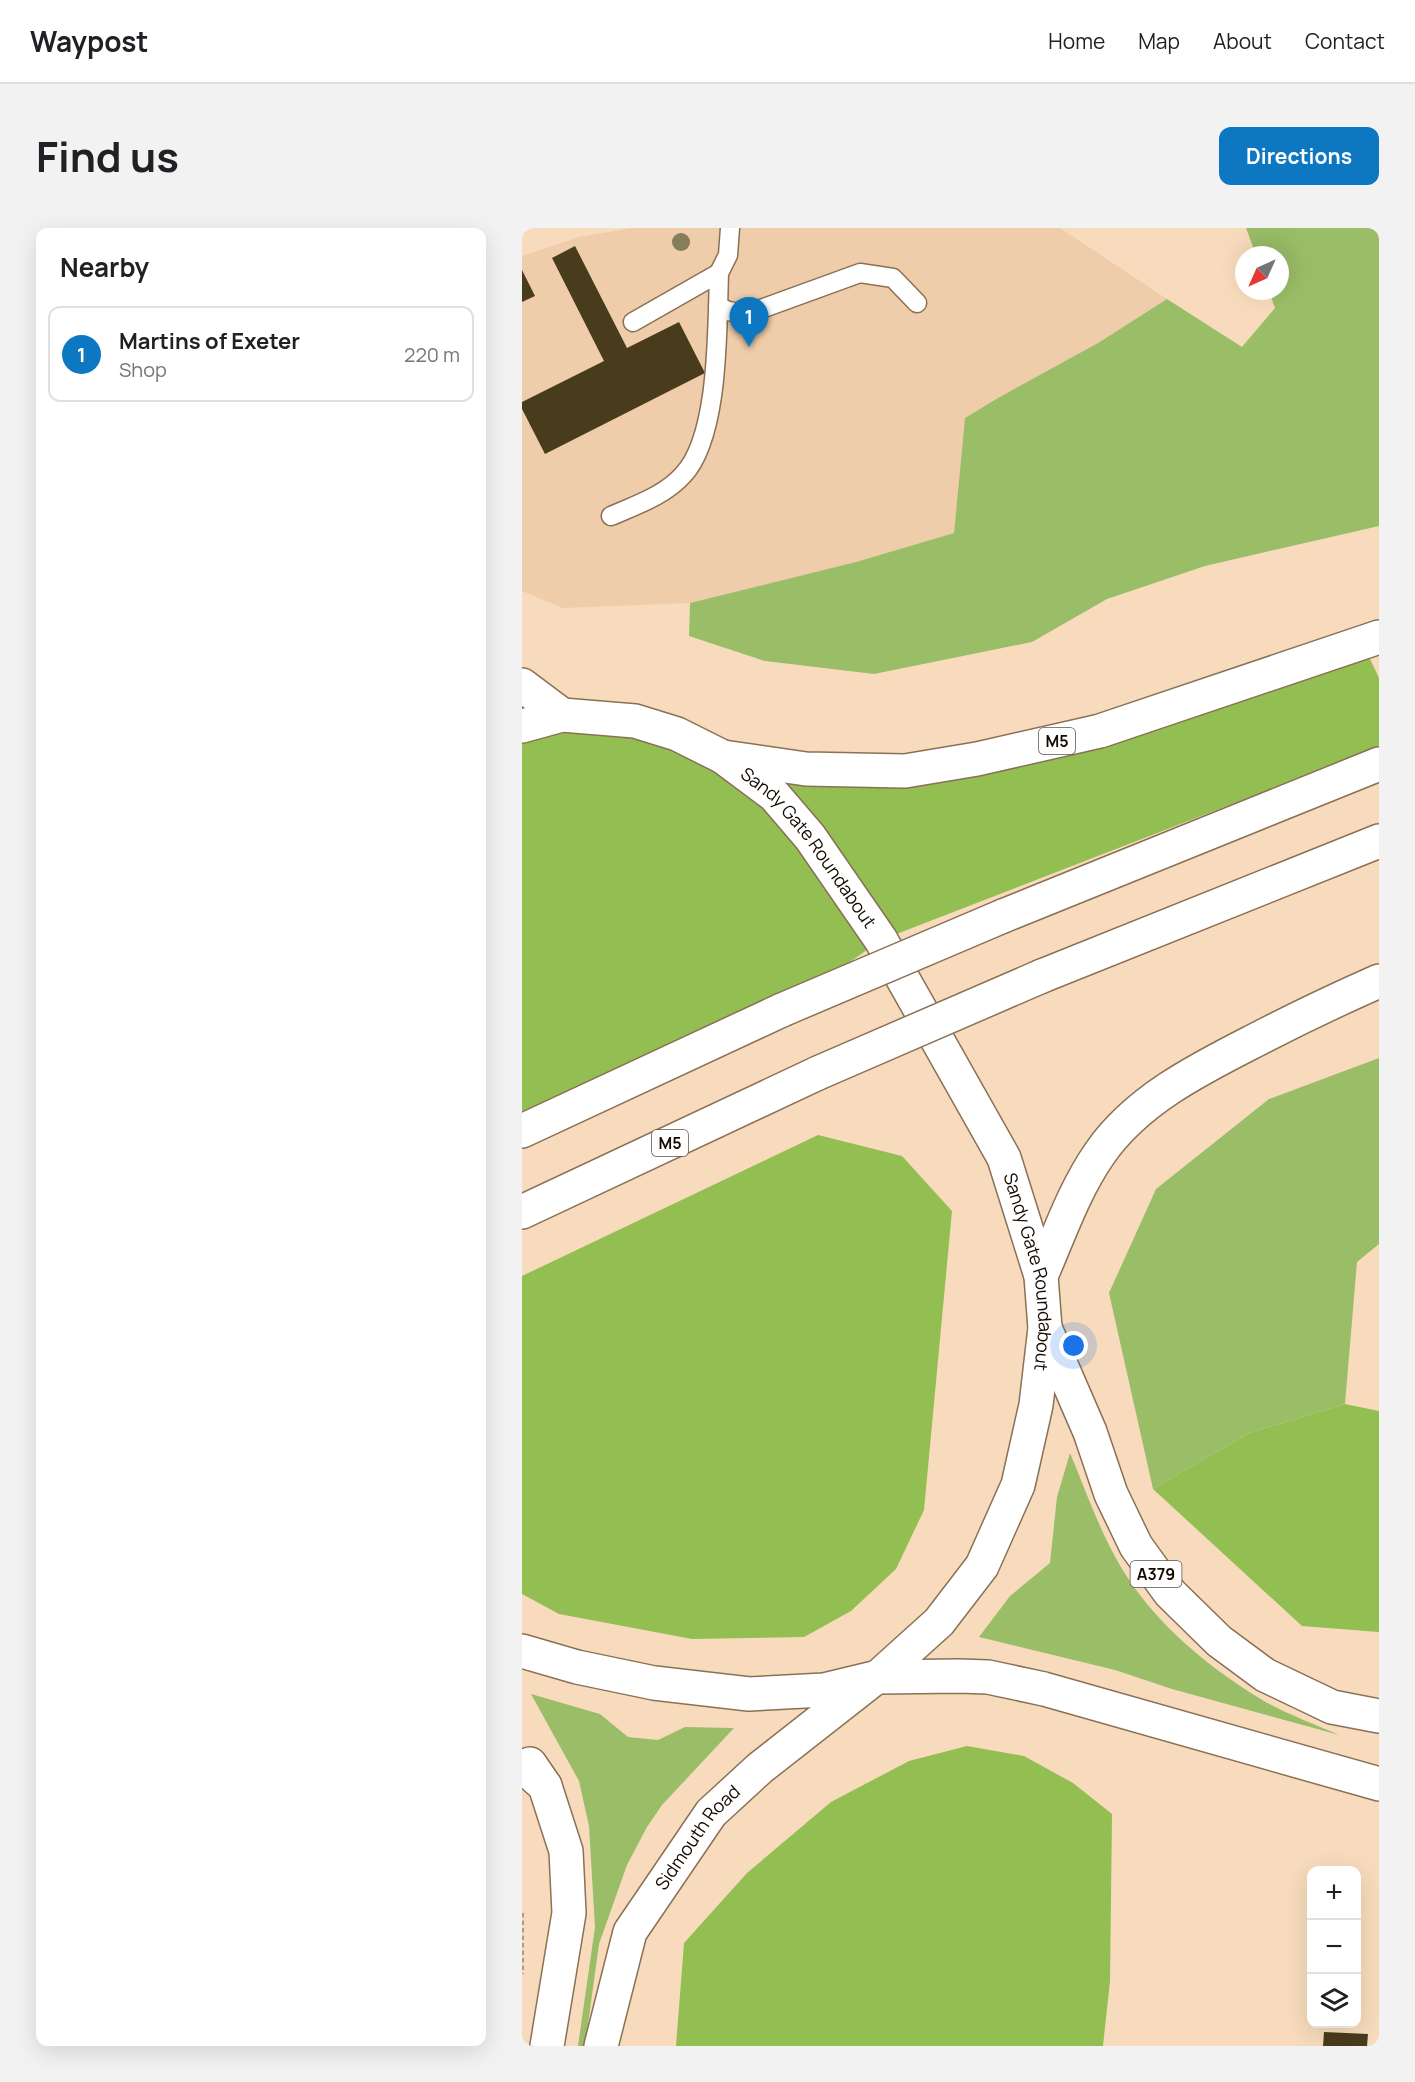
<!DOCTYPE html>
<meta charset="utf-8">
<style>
body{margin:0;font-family:Manrope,sans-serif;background:#f2f2f2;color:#202124}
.controls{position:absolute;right:18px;bottom:18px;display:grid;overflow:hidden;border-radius:12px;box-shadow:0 6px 24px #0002}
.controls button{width:54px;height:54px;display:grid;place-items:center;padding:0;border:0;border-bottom:2px solid #e0e0e0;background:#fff;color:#202124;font:30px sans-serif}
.compass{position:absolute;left:713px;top:18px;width:54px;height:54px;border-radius:50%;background:#fff;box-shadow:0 6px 24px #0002;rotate:225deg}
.you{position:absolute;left:552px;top:1118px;width:21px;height:21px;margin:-15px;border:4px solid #fff;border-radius:50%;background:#1a73e8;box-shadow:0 0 0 9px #1a73e833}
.badge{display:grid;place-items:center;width:39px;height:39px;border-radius:50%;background:#0d77c2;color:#fff;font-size:20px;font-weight:700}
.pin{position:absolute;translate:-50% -50px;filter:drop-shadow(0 2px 3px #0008)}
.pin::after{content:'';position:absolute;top:32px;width:21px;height:18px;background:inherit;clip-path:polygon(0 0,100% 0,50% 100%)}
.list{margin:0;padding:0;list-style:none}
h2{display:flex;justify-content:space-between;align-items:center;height:78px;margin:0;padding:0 24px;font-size:26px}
h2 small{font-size:20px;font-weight:400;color:#757577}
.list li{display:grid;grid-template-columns:39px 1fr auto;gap:18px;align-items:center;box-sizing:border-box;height:96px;margin:0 12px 12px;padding:0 12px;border:2px solid #e0e0e0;border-radius:12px}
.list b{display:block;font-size:22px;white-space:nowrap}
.list p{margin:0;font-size:20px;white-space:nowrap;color:#757577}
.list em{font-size:20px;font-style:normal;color:#757577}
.icon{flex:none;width:33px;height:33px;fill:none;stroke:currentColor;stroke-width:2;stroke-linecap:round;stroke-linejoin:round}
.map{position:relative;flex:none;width:857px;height:1818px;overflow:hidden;border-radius:12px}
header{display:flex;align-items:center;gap:36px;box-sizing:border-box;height:84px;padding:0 30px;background:#fff;border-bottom:2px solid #e0e0e0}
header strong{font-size:28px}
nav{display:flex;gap:33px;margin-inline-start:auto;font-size:21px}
.intro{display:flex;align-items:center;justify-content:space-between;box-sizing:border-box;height:144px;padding:0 36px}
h1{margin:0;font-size:42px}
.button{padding:15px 27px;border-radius:12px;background:#0d77c2;color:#fff;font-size:21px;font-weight:700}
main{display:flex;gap:36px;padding:0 36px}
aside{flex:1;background:#fff;border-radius:12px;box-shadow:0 6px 24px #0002}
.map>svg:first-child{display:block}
.built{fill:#efccaa}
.green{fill:#9abe68}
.forest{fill:#93be52}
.building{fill:#493c1c}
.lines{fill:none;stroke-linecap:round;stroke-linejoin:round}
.service-casing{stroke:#8a7055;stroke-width:21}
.secondary-casing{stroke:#8a7055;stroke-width:36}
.primary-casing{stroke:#8a7055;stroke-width:36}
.trunk-casing{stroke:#8a7055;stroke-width:36}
.motorway-casing{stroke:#8a7055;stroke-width:36}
.path{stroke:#b29b83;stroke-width:4;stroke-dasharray:4.5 3;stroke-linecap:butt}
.service{stroke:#fff;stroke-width:18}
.secondary{stroke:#fff;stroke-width:33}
.primary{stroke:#fff;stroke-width:33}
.trunk{stroke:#fff;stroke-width:33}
.motorway{stroke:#fff;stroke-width:33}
.motorway-bridge-casing{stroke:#8a7055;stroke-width:36;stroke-linecap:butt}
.motorway-bridge{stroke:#fff;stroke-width:33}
.tree{fill:#837f58}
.labels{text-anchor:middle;stroke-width:6;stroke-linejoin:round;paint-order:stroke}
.shield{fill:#fff;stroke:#5a544e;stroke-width:1.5}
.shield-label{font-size:16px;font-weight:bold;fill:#130a02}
.street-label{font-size:18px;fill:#130a02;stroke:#fff}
</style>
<header>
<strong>Waypost</strong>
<nav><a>Home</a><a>Map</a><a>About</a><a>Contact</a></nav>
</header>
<div class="intro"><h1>Find us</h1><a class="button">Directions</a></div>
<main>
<aside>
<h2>Nearby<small></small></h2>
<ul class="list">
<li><span class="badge">1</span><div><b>Martins of Exeter</b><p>Shop</p></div><em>220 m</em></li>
</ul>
</aside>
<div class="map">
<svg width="857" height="1818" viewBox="0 0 857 1818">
<rect width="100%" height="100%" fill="#f8dbbc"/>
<path class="built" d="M111 0H538L645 71 576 115 443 190 432 305 334 334 168 375 41 380 0 363V28L57 9Z"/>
<path class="green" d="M724 0H857V298L683 338 585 371 510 414 352 446 243 433 167 408 168 375 334 334 432 305 443 190 476 170 576 115 645 71 720 119 753 80 747 63H758V27H734Z
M857 830V1016L835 1034 823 1176 727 1205 631 1261 587 1065 634 961 747 871Z
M548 1225C561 1256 572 1287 587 1317 620 1385 679 1435 742 1473 765 1486 792 1496 817 1507L650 1461 593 1442 457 1409 488 1368 528 1335 535 1269Z
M9 1466 78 1486 106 1509 136 1512 163 1499 212 1500 140 1577 125 1599 105 1637 77 1716 63 1818H56L73 1699 67 1598 57 1553Z"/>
<path class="forest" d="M840 414 857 450V519L359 712 260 782 0 903V498L40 487 383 543Z
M296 907 380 928 430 983 402 1282 374 1341 329 1383 282 1409 170 1411 37 1386 0 1366V1048Z
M823 1176 857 1183V1404L780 1398 631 1261 727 1205Z
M445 1518 502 1528 551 1555 590 1586 588 1753 581 1818H154L162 1715 225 1645 309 1574 387 1533Z"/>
<path class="building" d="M53 18 105 120 157 94 183 145 23 226 0 181V174L82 133 30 30Z
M0 42 13 68 0 74Z
M802 1804 846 1806 845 1818H801Z"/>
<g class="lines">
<defs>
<path id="service" d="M196 78 206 83 225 86 338 45 371 50 395 75
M111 94 197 45 206 27 208 0
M89 288C114 277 142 268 161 247 198 208 195 97 197 45"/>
<g id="secondary">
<path d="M8 1536 23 1558 44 1623 47 1685 25 1818"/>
<path id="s1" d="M79 1818 108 1704 189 1585 238 1540 349 1453"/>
</g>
<path id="primary" d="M523 1100 568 1204 589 1266 614 1318 648 1365 697 1413 743 1447 810 1479 857 1488
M356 1449 437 1448 466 1449 522 1461 857 1556"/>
<g id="trunk">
<path d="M0 457 40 487"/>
<path id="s2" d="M0 498 40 487 113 493 155 506 201 529 252 567 288 609 359 712 482 930 519 1048 523 1100 514 1177 496 1257 460 1338 417 1394 356 1449 302 1462 227 1466 132 1455 55 1439 0 1423"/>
</g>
<path id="motorway" d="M201 529 284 541 383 543 455 531 578 503 857 409
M481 688 857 536
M520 748 857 613
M0 903 260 782
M0 984 296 845
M519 1048C537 1007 552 962 578 925 614 873 675 842 730 814 772 792 814 772 857 753
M0 1538 23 1558"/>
</defs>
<use href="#service" class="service-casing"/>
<use href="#secondary" class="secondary-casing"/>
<use href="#primary" class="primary-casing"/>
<use href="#trunk" class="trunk-casing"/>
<use href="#motorway" class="motorway-casing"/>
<path class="path" d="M0 1685V1746"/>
<use href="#service" class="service"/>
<use href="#secondary" class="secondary"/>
<use href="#primary" class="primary"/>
<use href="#trunk" class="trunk"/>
<use href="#motorway" class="motorway"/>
<defs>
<path id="motorway-bridge" d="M260 782 481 688
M296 845 520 748"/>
</defs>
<use href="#motorway-bridge" class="motorway-bridge-casing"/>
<use href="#motorway-bridge" class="motorway-bridge"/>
</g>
<circle class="tree" cx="159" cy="14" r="9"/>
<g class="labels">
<g class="shield">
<rect x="517" y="500" width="36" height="26" rx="4.5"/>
<rect x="130" y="902" width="36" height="26" rx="4.5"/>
<rect x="608.5" y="1333" width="51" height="26" rx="4.5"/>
</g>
<g class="shield-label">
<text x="535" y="519">M5</text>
<text x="148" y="921">M5</text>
<text x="634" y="1352">A379</text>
</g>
<g class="street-label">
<text dy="6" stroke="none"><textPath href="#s2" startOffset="336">Sandy Gate Roundabout</textPath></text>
<text dy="6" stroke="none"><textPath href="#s2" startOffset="822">Sandy Gate Roundabout</textPath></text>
<text dy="6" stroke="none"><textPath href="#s1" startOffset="234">Sidmouth Road</textPath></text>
</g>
</g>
</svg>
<div class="controls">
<button>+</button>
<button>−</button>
<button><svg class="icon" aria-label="layers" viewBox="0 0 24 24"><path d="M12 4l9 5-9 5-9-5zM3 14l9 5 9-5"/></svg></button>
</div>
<svg class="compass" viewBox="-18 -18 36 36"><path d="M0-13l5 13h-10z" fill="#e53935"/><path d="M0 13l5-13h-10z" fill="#757577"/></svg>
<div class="you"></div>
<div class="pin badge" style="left:227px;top:119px">1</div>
</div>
</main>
